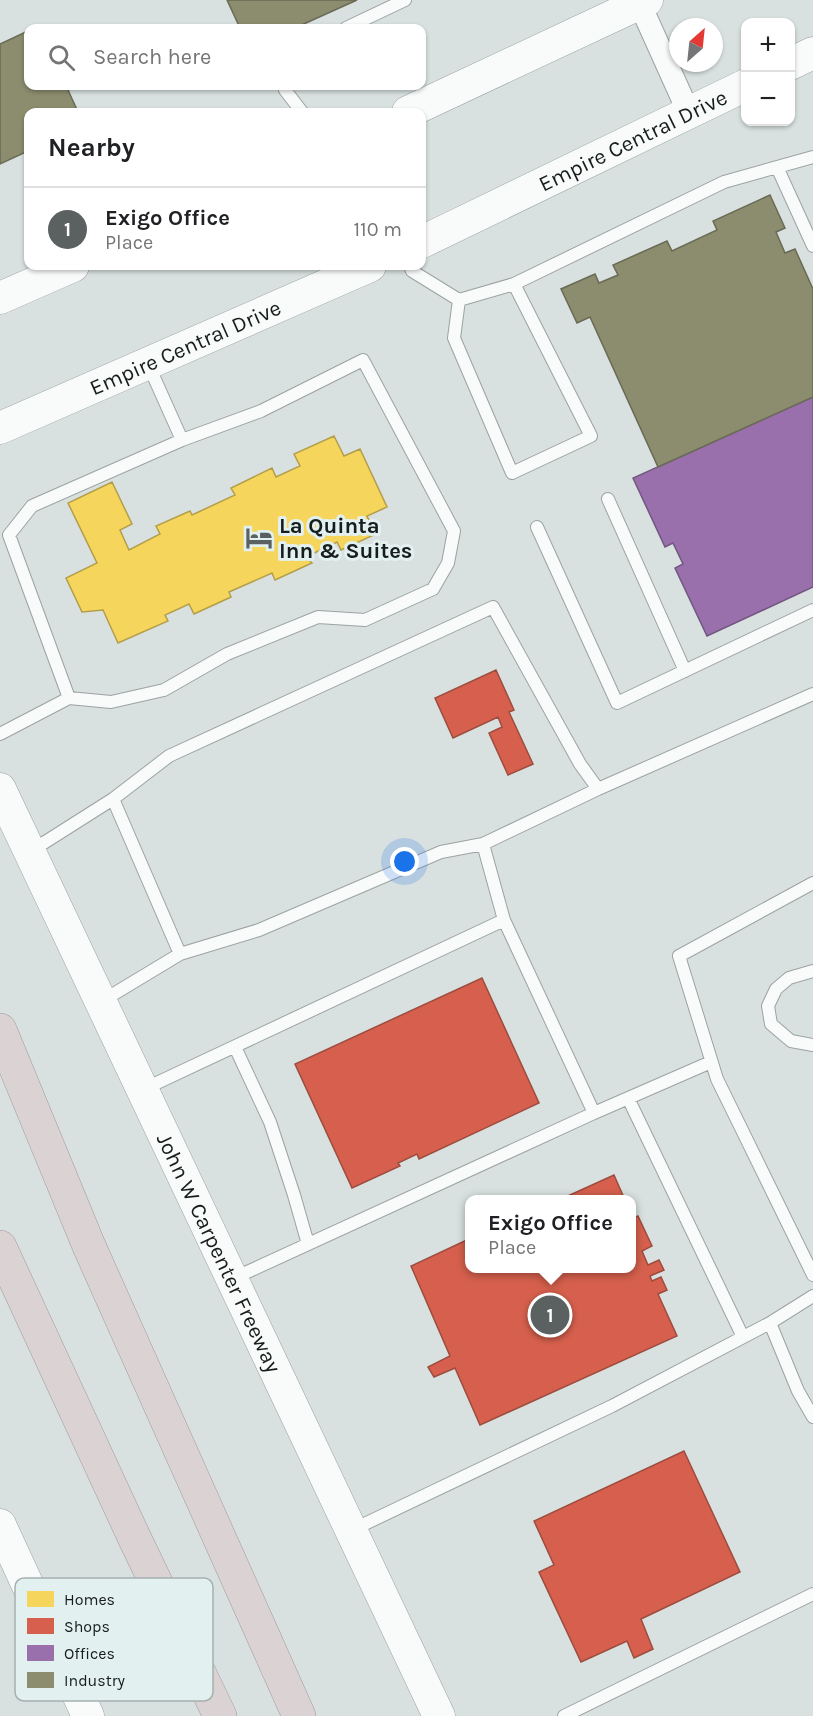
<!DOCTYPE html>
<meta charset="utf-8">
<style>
body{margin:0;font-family:Karla,sans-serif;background:#f2f2f2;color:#202124}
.controls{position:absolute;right:18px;top:18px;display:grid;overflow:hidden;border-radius:12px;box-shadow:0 2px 4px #0004}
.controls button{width:54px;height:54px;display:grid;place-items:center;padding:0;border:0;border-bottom:2px solid #e0e0e0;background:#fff;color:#202124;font:30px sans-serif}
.compass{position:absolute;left:669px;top:18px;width:54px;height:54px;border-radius:50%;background:#fff;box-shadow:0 2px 4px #0004;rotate:27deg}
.you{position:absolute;left:405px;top:862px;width:21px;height:21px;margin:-15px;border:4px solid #fff;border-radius:50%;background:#1a73e8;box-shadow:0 0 0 9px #1a73e833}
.badge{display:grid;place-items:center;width:39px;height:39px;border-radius:50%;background:#5b6161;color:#fff;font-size:20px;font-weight:700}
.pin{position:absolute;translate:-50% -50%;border:3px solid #fff;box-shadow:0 2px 6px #0006}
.popup{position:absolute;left:465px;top:1195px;width:171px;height:78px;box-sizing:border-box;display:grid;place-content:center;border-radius:12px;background:#fff;filter:drop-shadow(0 2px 4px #0005);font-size:20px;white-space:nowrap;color:#757577}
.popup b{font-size:22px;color:#202124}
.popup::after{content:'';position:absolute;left:50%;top:100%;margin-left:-12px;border:12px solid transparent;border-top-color:#fff}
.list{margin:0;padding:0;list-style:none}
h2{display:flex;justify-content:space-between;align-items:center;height:78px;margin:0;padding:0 24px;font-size:26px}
h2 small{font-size:20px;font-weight:400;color:#757577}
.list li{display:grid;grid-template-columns:39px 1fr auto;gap:18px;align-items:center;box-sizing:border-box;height:84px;padding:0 24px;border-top:2px solid #e0e0e0}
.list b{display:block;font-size:22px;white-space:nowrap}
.list p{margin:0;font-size:20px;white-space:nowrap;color:#757577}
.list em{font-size:20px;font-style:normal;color:#757577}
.icon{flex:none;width:33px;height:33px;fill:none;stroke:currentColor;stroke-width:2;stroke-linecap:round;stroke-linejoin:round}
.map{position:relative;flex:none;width:813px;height:1716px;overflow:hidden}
.search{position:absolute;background:#fff;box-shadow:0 2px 4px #0004;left:24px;top:24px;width:402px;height:66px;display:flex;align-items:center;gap:15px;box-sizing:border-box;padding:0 21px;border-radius:12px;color:#757577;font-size:22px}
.panel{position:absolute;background:#fff;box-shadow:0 2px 4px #0004;left:24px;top:108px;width:402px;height:162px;border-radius:12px}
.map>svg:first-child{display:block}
.homes{fill:#f6d55c;stroke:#b39e49;stroke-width:1.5}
.shops{fill:#d6604d;stroke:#9d4c3e;stroke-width:1.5}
.offices{fill:#9970ab;stroke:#725780;stroke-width:1.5}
.industry{fill:#8c8c6e;stroke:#696a55;stroke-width:1.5}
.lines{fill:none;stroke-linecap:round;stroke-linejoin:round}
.lane-casing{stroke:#9ca2a2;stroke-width:14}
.street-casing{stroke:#9ca2a2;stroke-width:24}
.secondary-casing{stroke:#9ca2a2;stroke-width:33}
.highway-casing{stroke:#a19b9c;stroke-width:34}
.lane{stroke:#f9fafa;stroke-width:12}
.street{stroke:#f9fafa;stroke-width:22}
.secondary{stroke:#f9fafa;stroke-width:32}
.highway{stroke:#dbd2d3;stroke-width:33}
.labels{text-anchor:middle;stroke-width:6;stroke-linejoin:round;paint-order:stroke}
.street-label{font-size:22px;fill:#171c1c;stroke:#e2f0f0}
.poi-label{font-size:22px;font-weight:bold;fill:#171c1c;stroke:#e2f0f0;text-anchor:start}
.key{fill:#e2f0f0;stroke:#a5b0b0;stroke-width:1.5}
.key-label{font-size:16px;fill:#171c1c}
</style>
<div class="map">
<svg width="813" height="1716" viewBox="0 0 813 1716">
<rect width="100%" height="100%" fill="#d8e0e0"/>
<path class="homes" d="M334 436 344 456 360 449 387 507 367 516 376 534 341 550 337 542 306 557 312 563 275 580 272 573 229 592 231 597 194 614 189 604 165 615 168 621 118 643 103 610 82 612 66 578 97 563 68 503 112 482 132 524 120 530 129 550 160 534 156 526 190 511 192 515 235 495 231 488 272 468 276 477 300 466 294 454Z"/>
<path class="shops" d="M496 670 514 710 509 712 533 764 508 775 489 733 502 727 498 717 453 738 435 698Z
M482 978 539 1103 419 1159 417 1154 398 1163 400 1166 352 1188 295 1064Z
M614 1175 625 1200H559Z
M638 1216 652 1246 642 1251 648 1265 659 1260 664 1270 650 1276 652 1281 661 1277 667 1290 658 1294 677 1336 480 1425 455 1368 434 1377 428 1367 450 1356 411 1266 469 1239V1268H631V1219Z
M684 1451 740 1572 641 1619 653 1649 634 1658 627 1641 581 1662 539 1572 554 1565 534 1521Z"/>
<path class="offices" d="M813 397V587L707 636 675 568 683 564 673 543 665 547 633 478Z"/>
<path class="industry" d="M227 0H357L295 28H240Z
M28 31V86H73V88L68 90 78 112H28V151L0 164V44Z
M770 195 785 228 776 232 785 253 795 249 813 289V397L658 467 590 317 577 323 561 289 595 274 599 283 618 275 613 265 667 241 672 251 717 230 713 221Z"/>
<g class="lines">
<defs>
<path id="lane" d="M346 28 405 0
M286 86 285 90 302 112
M777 167 813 246
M410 266 412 271 459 300 514 284 724 182 813 157
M459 300 454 338 512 473 591 436 514 284
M608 499 685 671
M537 527 617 703 813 610
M69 698 111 702 164 690 227 654 318 617 365 620 433 589 448 563 454 531 363 360 261 411 182 440
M0 734 69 698 9 535 32 506 182 440 148 364
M31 851 113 799 169 756 493 607 580 764 598 789 813 694
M813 883 679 956 717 1079 813 1275
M180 954 259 930 441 852 483 844
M813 971 789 978 776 989 768 1006 771 1024 791 1041 813 1045
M102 1001 180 954 113 799
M235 1047 270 1122 294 1195 308 1244
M144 1089 504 920 483 844 598 789
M628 1098 743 1337
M594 1113 711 1062
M232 1279 594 1113 504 920
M770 1323 798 1391 813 1417
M352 1530 612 1406 770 1323 813 1296
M564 1716 813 1594"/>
<path id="street" d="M638 0 688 111"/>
<g id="secondary">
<path d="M790 64 813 53"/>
<path d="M408 112 647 0"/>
<path id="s1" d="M422 242 746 85"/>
<path d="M0 298 73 266"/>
<path id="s2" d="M0 428 370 266"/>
<path id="s3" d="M0 789 439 1716"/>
<path d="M0 1525 88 1716"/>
</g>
<path id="highway" d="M0 1030 89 1246 299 1716
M0 1247 134 1537 220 1716"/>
</defs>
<use href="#lane" class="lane-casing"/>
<use href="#street" class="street-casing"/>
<use href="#secondary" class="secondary-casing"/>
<use href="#highway" class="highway-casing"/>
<use href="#lane" class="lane"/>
<use href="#street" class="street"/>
<use href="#secondary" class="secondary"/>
<use href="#highway" class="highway"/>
</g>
<defs>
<symbol id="hotel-bare" viewBox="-9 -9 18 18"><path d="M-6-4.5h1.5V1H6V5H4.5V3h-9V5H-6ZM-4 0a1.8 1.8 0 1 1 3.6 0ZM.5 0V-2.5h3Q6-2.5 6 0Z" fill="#5b6161" stroke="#e2f0f0" stroke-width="2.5" paint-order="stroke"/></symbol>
</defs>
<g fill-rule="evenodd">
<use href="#hotel-bare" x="240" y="519" width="38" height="38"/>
</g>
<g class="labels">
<g class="street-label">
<text dy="8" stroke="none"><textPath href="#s1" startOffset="234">Empire Central Drive</textPath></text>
<text dy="8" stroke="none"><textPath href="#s2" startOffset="202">Empire Central Drive</textPath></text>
<text dy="8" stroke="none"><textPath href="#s3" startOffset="513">John W Carpenter Freeway</textPath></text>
</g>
<g class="poi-label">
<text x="279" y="533">La Quinta<tspan x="279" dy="25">Inn &amp; Suites</tspan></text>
</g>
</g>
<rect x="15" y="1578" width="198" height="123" rx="9" class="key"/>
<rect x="27" y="1591" width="27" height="16" fill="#f6d55c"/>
<rect x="27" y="1618" width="27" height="16" fill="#d6604d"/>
<rect x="27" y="1645" width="27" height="16" fill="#9970ab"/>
<rect x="27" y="1672" width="27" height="16" fill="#8c8c6e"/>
<g class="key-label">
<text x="64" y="1605">Homes</text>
<text x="64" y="1632">Shops</text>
<text x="64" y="1659">Offices</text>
<text x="64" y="1686">Industry</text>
</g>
</svg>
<div class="controls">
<button>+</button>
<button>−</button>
</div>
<svg class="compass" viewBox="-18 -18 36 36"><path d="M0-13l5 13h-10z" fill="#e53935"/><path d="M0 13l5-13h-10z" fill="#757577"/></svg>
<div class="you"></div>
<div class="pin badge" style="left:550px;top:1315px">1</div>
<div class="popup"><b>Exigo Office</b>Place</div>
<div class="search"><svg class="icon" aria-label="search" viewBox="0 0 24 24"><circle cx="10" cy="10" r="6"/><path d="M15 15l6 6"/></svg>Search here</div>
<section class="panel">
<h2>Nearby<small></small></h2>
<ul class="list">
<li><span class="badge">1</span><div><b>Exigo Office</b><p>Place</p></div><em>110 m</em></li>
</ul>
</section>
</div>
